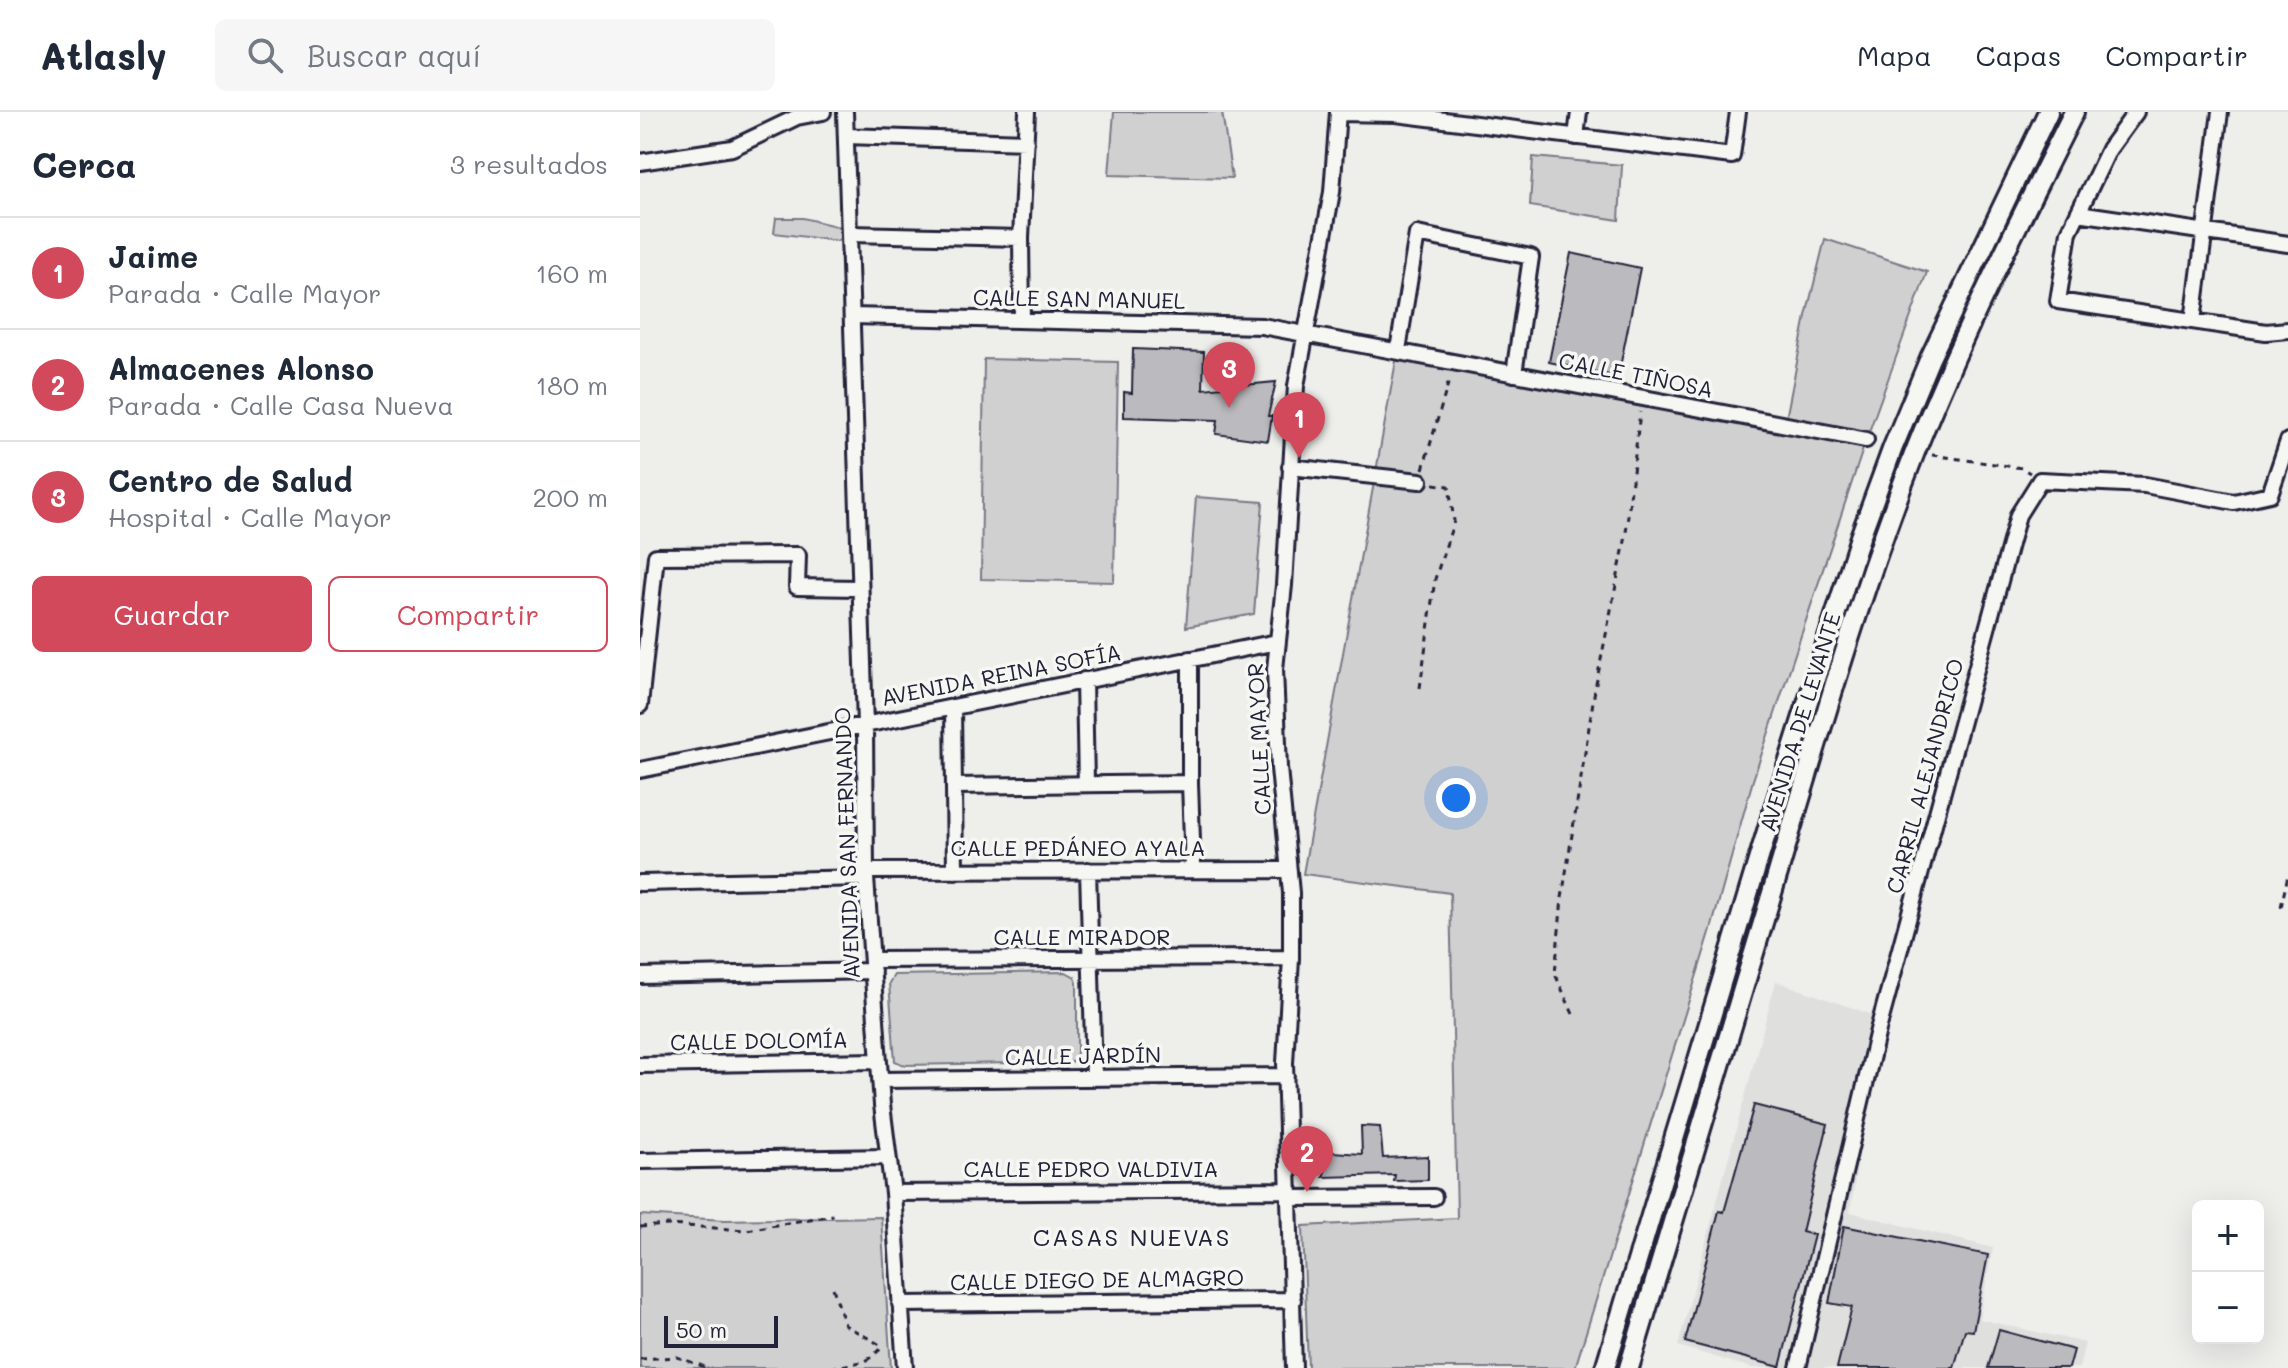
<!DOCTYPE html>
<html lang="es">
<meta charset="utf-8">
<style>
body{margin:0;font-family:Mali,sans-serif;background:#f6f6f7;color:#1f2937}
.controls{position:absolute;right:24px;bottom:24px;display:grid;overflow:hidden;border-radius:12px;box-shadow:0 8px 32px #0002}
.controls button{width:72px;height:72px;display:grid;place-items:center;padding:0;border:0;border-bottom:2px solid #e0e1e3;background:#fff;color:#1f2937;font:40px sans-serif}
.scale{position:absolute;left:24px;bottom:20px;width:114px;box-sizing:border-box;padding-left:8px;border:4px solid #22223b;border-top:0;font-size:22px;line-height:28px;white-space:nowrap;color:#22223b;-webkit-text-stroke:6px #f6f6f2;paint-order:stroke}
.you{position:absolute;left:816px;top:686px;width:28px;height:28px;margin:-20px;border:6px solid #fff;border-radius:50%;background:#1a73e8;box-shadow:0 0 0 12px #1a73e833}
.badge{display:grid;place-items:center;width:52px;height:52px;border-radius:50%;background:#d1495b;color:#fff;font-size:26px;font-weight:700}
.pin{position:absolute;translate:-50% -66px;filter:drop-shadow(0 2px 4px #0008)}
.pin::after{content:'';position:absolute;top:42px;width:28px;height:24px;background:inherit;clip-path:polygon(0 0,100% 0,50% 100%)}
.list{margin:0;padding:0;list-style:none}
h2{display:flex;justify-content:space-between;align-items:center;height:104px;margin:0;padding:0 32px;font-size:34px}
h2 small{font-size:26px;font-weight:400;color:#747a83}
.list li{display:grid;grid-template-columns:52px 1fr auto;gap:24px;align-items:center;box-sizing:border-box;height:112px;padding:0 32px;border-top:2px solid #e0e1e3}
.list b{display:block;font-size:30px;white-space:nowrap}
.list p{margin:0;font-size:26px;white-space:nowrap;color:#747a83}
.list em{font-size:26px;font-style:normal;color:#747a83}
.actions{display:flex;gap:16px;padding:24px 32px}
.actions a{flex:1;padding:18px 0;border:2px solid #d1495b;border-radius:12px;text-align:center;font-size:28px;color:#d1495b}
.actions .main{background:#d1495b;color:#fff}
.icon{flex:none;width:44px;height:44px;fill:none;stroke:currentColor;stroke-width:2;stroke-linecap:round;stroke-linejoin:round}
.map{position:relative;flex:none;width:1648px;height:1256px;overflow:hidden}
header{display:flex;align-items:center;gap:48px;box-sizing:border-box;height:112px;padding:0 40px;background:#fff;border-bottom:2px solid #e0e1e3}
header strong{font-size:38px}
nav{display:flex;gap:44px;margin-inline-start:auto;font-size:28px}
.search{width:560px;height:72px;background:#f6f6f7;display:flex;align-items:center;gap:20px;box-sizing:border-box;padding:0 28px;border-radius:12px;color:#747a83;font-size:30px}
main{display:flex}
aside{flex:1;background:#fff}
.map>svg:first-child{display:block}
.built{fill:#dfdfde}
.green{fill:#d0d0d1;stroke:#797986;stroke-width:2}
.building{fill:#bbbbbf;stroke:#22223b;stroke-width:2}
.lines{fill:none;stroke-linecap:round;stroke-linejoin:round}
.minor-casing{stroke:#22223b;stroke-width:20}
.major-casing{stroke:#22223b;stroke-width:24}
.path{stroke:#22223b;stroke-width:3;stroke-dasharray:6 6;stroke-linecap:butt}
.minor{stroke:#f6f6f2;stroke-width:14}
.major{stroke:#f6f6f2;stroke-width:18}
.labels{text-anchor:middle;stroke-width:7;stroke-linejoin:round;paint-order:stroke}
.street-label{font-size:22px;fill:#22223b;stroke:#f6f6f2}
.neighbourhood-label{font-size:24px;letter-spacing:2px;fill:#22223b;stroke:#f6f6f2}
</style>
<header>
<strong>Atlasly</strong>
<div class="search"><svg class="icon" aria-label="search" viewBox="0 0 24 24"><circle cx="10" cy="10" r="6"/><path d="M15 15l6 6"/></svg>Buscar aquí</div>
<nav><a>Mapa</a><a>Capas</a><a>Compartir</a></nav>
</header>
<main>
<aside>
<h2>Cerca<small>3 resultados</small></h2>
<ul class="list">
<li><span class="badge">1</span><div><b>Jaime</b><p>Parada · Calle Mayor</p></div><em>160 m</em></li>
<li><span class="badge">2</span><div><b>Almacenes Alonso</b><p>Parada · Calle Casa Nueva</p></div><em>180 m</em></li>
<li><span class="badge">3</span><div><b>Centro de Salud</b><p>Hospital · Calle Mayor</p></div><em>200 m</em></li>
</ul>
<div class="actions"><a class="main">Guardar</a><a>Compartir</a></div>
</aside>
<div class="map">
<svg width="1648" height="1256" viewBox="0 0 1648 1256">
<rect width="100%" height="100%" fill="#eeeeeb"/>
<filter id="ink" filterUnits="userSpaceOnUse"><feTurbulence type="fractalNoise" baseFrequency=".0125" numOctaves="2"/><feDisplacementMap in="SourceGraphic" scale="16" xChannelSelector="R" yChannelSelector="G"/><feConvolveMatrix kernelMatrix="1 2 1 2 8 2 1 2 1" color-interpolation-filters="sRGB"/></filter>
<g filter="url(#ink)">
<path class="built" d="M1136 869 1241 906 1210 1100 1353 1136 1339 1207 1445 1231 1439 1256H1112L1038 1234Z"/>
<path class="green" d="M474 0H582L592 66 469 63Z
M893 45 982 53 979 108 890 94Z
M136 106H163L200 115 203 122 198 129 134 121Z
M1185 127 1287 160 1226 328 1113 668 1072 814 935 1256H668L663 1114 817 1106 810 781 663 762 758 238 1145 312 1166 204Z
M344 247 478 250 474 470 341 467Z
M556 385 623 390 614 502 546 515Z
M426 860 435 865 437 871V941L432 950 264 953 255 949 249 871 254 863Z
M0 1103 85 1108 241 1105 251 1256H0Z"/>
<path class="building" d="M931 141 1000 156 978 265 909 250Z
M493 237 564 240 563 277 636 270 628 304H632L628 329 576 322 578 308 484 305V280L492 281Z
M1114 993 1188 1012 1162 1120 1174 1123 1140 1255 1045 1230 1079 1099 1084 1100Z
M721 1014 740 1015 743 1046 788 1044V1068L754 1069 755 1063 683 1065 692 1040 722 1042Z
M1204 1114 1348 1143 1333 1219 1325 1218 1314 1256H1197L1212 1195 1189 1191Z
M1359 1218 1434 1238 1429 1256H1348Z"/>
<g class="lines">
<defs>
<path id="minor" d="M205 0 225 613 226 766 242 993 253 1081 265 1256
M1496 0 1469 37 1429 120 1418 189 1626 220 1648 218
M698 1 756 2 1092 44 1098 0
M206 24 386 30
M936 25 939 0
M0 50 92 36 157 5 183 0
M1438 101 1648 132
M210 122 381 126
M212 204 622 214 1226 328
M382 208 381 126 387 0
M1553 209 1580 0
M758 238 777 122 891 145 874 262
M650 355 780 369
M550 547V671L553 757
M444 568 446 672
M0 593 16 444 158 443 157 475 219 476
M313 595 315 759
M0 658 637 530
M314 674 550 671
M448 758 454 965
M227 759 649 758
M0 771 226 766
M232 848 651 846
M0 864 233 859
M0 953 239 949
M240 968 646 964
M0 1049 248 1045
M253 1081 650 1078
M650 1086 794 1085
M260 1192 653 1188
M654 1256 645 951 651 846V781L639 656 635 557 644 473 656 274 692 80 698 0
M1158 1256 1238 918 1378 403 1400 368 1505 373 1594 390 1630 382 1648 329"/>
<path id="major" d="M965 1256 1133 699 1220 425 1253 335 1290 246 1408 0
M989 1256C1038 1091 1089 926 1138 761 1180 620 1221 478 1275 340 1321 224 1378 112 1434 0"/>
</defs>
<use href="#minor" class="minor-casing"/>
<use href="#major" class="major-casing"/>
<path class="path" d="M1292 343 1382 356 1390 361
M783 357 810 265
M780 576 795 467 814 409 809 374 794 372
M1641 795 1648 763
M933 902 915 862 922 786 955 577 985 429 1000 300
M0 1115 29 1113 107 1118 193 1103
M193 1176 205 1213 244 1235
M0 1247 37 1245 68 1256
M191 1256 226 1249 242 1236"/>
<use href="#minor" class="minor"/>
<use href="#major" class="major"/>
</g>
</g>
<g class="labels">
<g class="street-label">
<text transform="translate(439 187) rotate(1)" y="8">CALLE SAN MANUEL</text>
<text transform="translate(996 263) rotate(11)" y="8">CALLE TIÑOSA</text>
<text transform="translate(361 563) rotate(-11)" y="8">AVENIDA REINA SOFÍA</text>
<text transform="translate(1160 610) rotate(-73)" y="8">AVENIDA DE LEVANTE</text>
<text transform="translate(619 627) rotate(-93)" y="8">CALLE MAYOR</text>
<text transform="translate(1285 664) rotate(-75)" y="8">CARRIL ALEJANDRICO</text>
<text transform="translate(207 731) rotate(-92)" y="8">AVENIDA SAN FERNANDO</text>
<text x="438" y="744">CALLE PEDÁNEO AYALA</text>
<text x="442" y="833">CALLE MIRADOR</text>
<text transform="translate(119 929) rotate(-1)" y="8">CALLE DOLOMÍA</text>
<text transform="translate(443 944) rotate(-1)" y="8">CALLE JARDÍN</text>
<text x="451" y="1065">CALLE PEDRO VALDIVIA</text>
<text transform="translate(457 1168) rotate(-1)" y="8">CALLE DIEGO DE ALMAGRO</text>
</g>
<g class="neighbourhood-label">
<text x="492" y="1134">CASAS NUEVAS</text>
</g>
</g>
</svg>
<div class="controls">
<button>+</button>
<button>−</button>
</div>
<div class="scale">50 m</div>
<div class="you"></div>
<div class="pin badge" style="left:659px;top:346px">1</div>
<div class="pin badge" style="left:667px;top:1080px">2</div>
<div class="pin badge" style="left:589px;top:296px">3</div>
</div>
</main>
